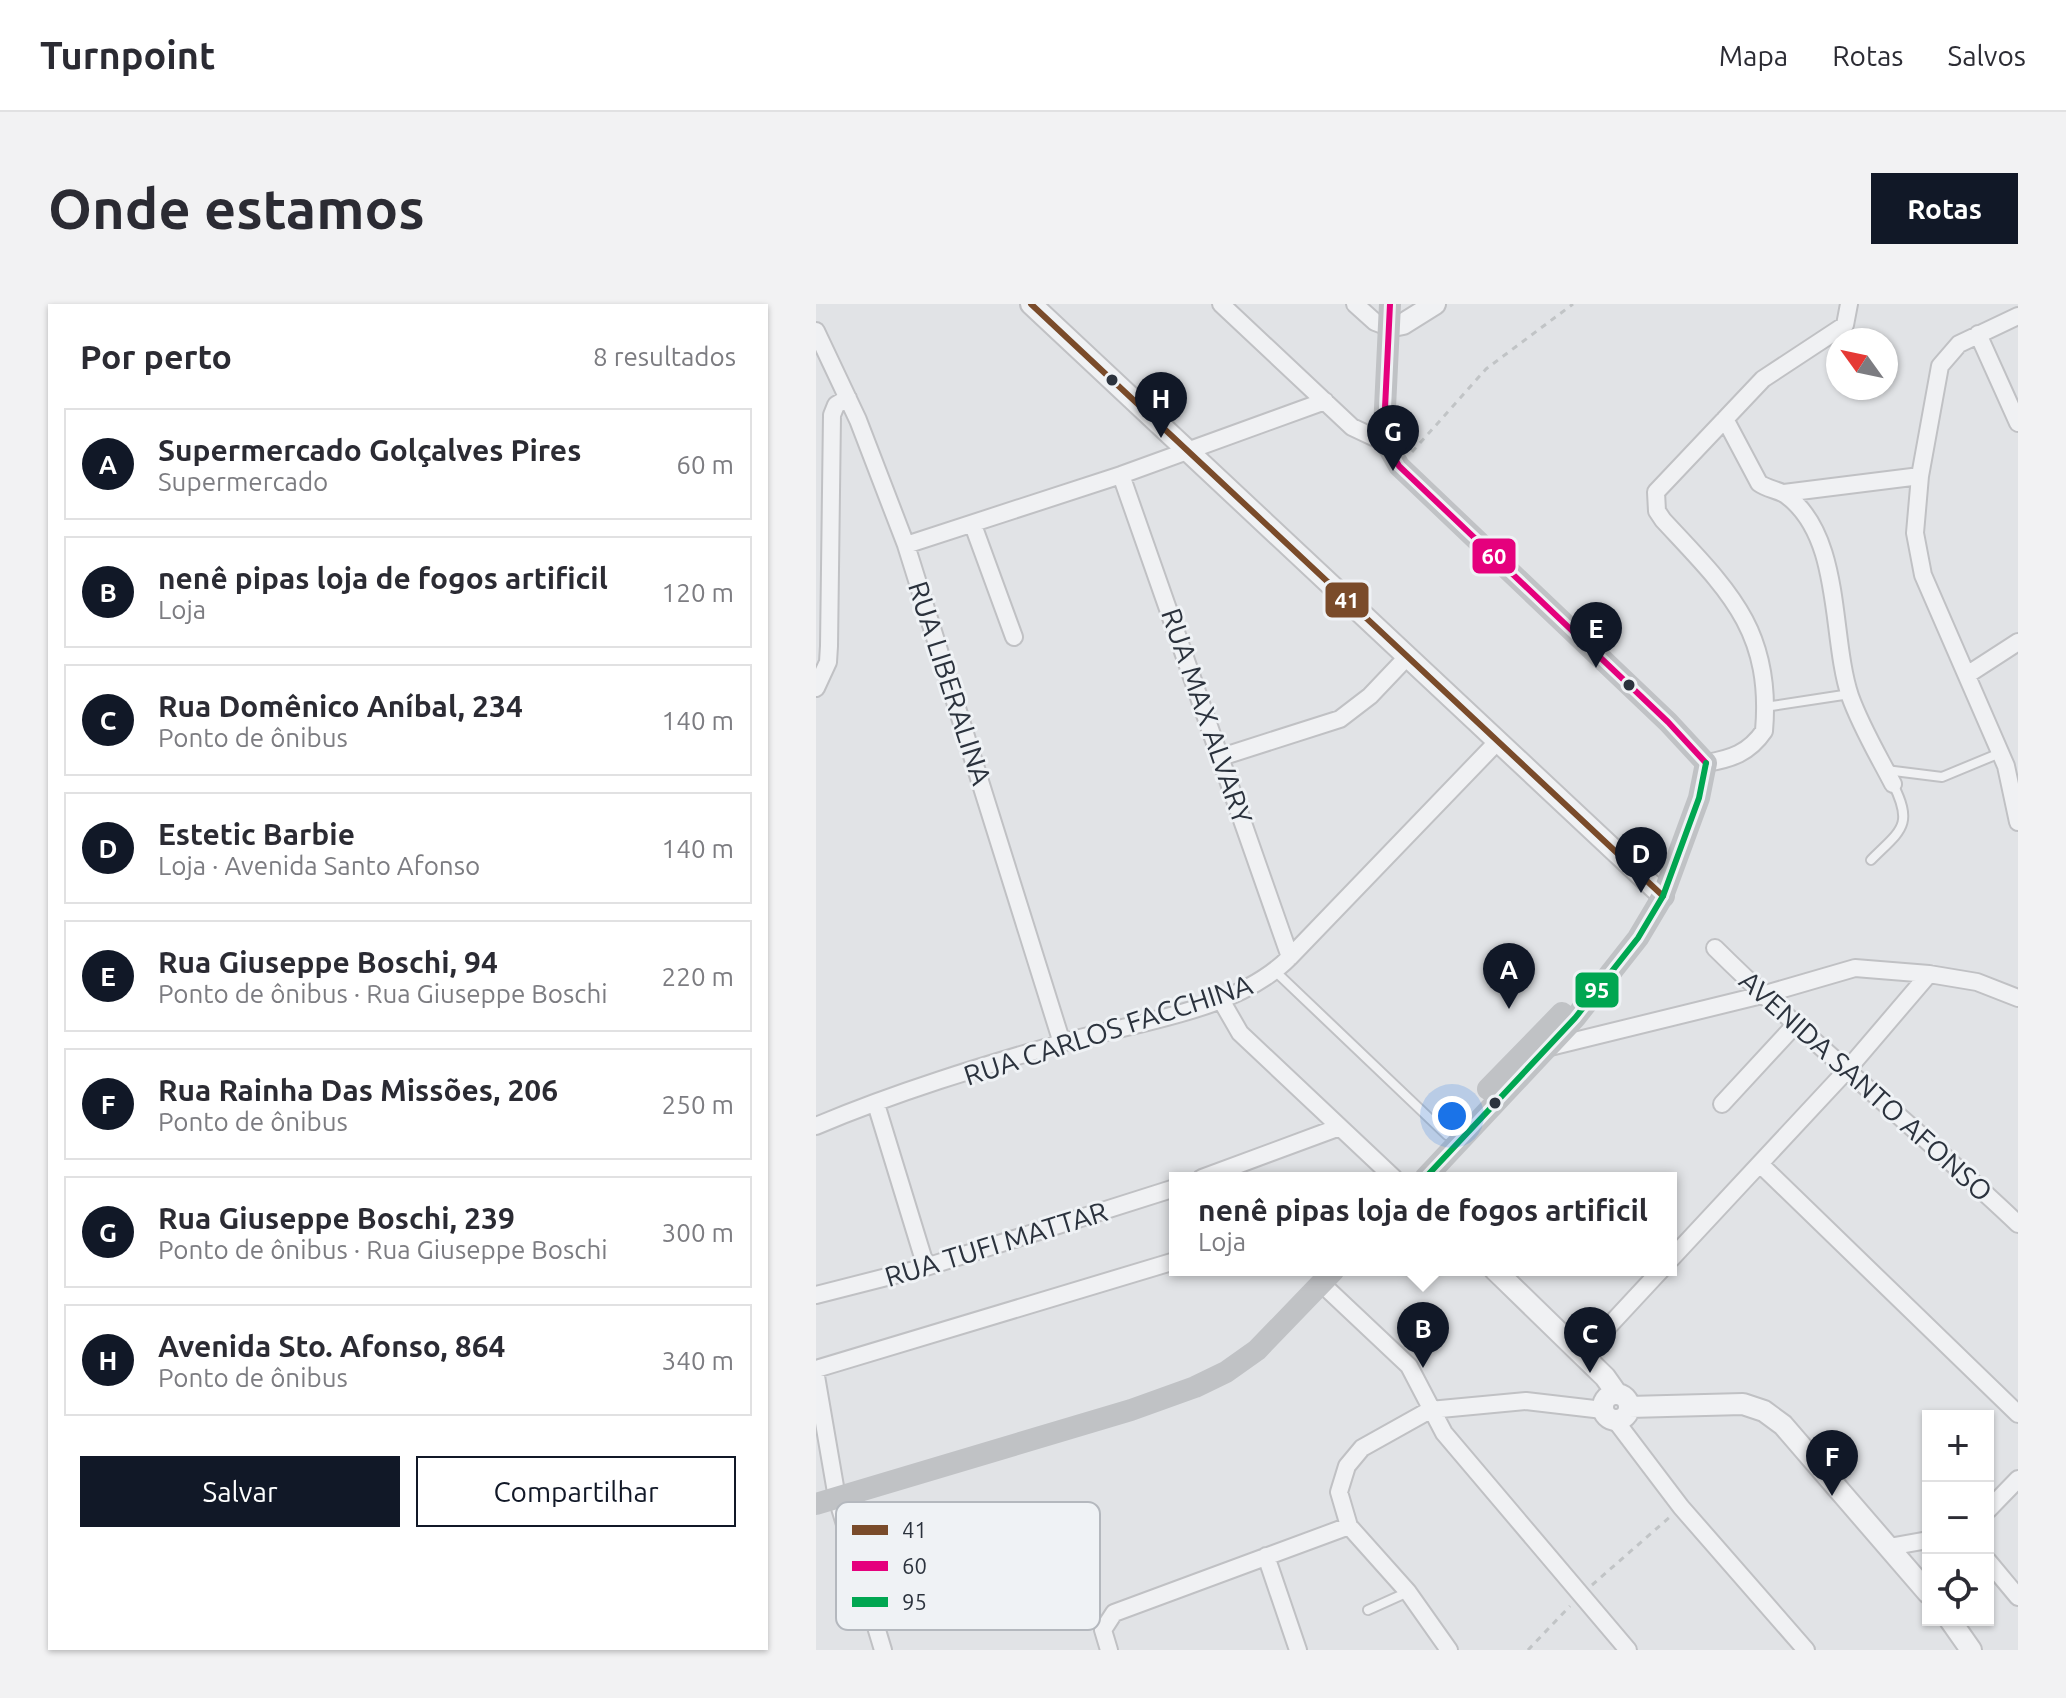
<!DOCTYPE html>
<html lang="pt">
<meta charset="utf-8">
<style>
body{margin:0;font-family:Ubuntu,sans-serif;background:#f2f2f3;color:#2b2b33}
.controls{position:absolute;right:24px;bottom:24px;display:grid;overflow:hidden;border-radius:0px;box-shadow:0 2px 6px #0004}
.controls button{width:72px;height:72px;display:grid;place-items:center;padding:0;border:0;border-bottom:2px solid #e1e1e2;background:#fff;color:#2b2b33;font:40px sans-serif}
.compass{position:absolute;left:1010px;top:24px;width:72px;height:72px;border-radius:50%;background:#fff;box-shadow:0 2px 6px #0004;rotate:303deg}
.you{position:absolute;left:636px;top:812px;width:28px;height:28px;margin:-20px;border:6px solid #fff;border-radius:50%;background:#1a73e8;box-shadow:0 0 0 12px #1a73e833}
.badge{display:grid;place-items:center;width:52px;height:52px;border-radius:50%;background:#111827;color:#fff;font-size:26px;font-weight:700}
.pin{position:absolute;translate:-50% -66px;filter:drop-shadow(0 2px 4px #0008)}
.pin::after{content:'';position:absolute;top:42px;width:28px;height:24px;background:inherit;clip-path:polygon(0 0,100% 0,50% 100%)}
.popup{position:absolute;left:353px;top:868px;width:508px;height:104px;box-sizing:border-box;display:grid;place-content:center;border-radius:0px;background:#fff;filter:drop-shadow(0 2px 6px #0005);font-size:26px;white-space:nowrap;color:#7c7c81}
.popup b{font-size:30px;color:#2b2b33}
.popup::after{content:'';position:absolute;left:50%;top:100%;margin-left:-16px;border:16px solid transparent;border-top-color:#fff}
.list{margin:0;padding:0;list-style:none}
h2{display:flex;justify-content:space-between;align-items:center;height:104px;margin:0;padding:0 32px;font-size:34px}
h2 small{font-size:26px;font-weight:400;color:#7c7c81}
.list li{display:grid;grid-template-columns:52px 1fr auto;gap:24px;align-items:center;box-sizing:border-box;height:112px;margin:0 16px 16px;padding:0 16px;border:2px solid #e1e1e2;border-radius:0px}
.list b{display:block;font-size:30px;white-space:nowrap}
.list p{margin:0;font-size:26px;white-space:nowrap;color:#7c7c81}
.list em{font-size:26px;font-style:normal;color:#7c7c81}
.actions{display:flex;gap:16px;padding:24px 32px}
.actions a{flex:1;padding:18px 0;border:2px solid #111827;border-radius:0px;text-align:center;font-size:28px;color:#111827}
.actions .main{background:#111827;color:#fff}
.icon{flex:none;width:44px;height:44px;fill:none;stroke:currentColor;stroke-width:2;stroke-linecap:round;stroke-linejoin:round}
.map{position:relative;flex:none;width:1202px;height:1346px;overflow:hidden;border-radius:0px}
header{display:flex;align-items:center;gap:48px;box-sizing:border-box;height:112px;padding:0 40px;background:#fff;border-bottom:2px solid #e1e1e2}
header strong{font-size:38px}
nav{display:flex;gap:44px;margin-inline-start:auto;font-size:28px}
.intro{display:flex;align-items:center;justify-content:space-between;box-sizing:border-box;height:192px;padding:0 48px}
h1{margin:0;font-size:56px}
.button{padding:20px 36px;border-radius:0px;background:#111827;color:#fff;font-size:28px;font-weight:700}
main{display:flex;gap:48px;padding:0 48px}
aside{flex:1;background:#fff;border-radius:0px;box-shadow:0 2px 6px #0004}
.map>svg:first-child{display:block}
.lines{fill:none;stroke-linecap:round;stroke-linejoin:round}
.service-casing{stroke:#c0c1c4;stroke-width:12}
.minor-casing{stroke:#c0c1c4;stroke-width:20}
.tertiary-casing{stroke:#c0c1c4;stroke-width:24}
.path{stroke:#c1c4c6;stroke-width:3;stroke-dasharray:6 6;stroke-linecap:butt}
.service{stroke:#f0f1f3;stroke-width:8}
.minor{stroke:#f0f1f3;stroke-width:16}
.tertiary{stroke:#f0f1f3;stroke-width:20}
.secondary{stroke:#c0c2c5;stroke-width:22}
.bus-1-casing{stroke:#eff2f5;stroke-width:12}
.bus-2-casing{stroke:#eff2f5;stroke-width:12}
.bus-3-casing{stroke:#eff2f5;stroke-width:12}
.bus-1{stroke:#7a4b2a;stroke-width:6}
.bus-2{stroke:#e5007d;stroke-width:6}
.bus-3{stroke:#00a651;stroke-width:6}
.bus-dot{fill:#2b323d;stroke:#eff2f5;stroke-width:3}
.labels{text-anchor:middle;stroke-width:6;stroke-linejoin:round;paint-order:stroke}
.street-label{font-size:28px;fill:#2b323d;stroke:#eff2f5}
.key{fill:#eff2f5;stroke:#b4b8be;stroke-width:2}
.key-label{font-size:22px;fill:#2b323d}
.line-badge{stroke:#eff2f5;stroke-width:3}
.badge-label{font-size:22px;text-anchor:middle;font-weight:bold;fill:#fff}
</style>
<header>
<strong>Turnpoint</strong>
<nav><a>Mapa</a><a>Rotas</a><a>Salvos</a></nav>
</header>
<div class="intro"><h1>Onde estamos</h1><a class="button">Rotas</a></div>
<main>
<aside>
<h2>Por perto<small>8 resultados</small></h2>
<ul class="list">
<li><span class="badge">A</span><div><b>Supermercado Golçalves Pires</b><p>Supermercado</p></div><em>60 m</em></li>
<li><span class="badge">B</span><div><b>nenê pipas loja de fogos artificil</b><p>Loja</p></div><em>120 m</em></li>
<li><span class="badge">C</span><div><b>Rua Domênico Aníbal, 234</b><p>Ponto de ônibus</p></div><em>140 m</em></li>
<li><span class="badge">D</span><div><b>Estetic Barbie</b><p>Loja · Avenida Santo Afonso</p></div><em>140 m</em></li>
<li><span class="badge">E</span><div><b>Rua Giuseppe Boschi, 94</b><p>Ponto de ônibus · Rua Giuseppe Boschi</p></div><em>220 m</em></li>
<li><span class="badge">F</span><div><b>Rua Rainha Das Missões, 206</b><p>Ponto de ônibus</p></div><em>250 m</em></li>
<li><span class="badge">G</span><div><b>Rua Giuseppe Boschi, 239</b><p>Ponto de ônibus · Rua Giuseppe Boschi</p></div><em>300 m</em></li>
<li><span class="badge">H</span><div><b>Avenida Sto. Afonso, 864</b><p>Ponto de ônibus</p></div><em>340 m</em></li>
</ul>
<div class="actions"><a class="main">Salvar</a><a>Compartilhar</a></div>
</aside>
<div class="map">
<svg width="1202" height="1346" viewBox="0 0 1202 1346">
<rect width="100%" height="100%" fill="#e1e3e6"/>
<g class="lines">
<defs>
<path id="service" d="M949 403 1034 390
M1070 466 1126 473 1184 449
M1055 556C1085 526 1098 522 1077 480
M460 668 631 831
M552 1306 592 1288"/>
<path id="minor" d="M405 0 536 123 570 139
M539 0 559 18 572 23
M1202 12 1143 40 1124 62 1104 172 1099 229 1107 271 1190 462 1202 518
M0 27 42 116 90 241 246 739
M1162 30 1202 119
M909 115 943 179C951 185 963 186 970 191 1027 233 1014 332 1034 392 1045 423 1062 451 1077 480
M305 171 474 653
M968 189 1104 172
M157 221 198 333
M90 241 305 171 509 97
M1151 371 1202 338
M0 384 12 358 13 342 16 111 20 101 32 94
M405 453 524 415 554 392 592 352
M890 459C915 455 933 449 948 427 957 325 910 284 847 216L841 207 840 188 947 75 1029 21 1033 0
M899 644C996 740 1103 826 1202 920
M405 696 424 729 578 874
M730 744 946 691 1039 664 1113 670 1161 678 1202 694
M60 800 110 963
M906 800 979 721
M0 822C80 788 166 762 249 738 321 718 421 707 474 653L682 437
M944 860 1202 1110
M386 874 521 824
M855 955 1031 766 1113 670
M506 980 593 1062 628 1129 812 1346
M0 991 110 963 359 884
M766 1051 845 966
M0 1065 359 957
M0 1072 21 1194 67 1346
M799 1116 865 1203 990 1346
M1172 1206 1202 1175
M1073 1243 1112 1236
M450 1252 482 1346
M1172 1257 1202 1293
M293 1346 287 1326 298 1309 533 1222
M633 1346 592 1288 533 1222 523 1188 531 1162 546 1144 614 1106 710 1097 787 1106"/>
<path id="tertiary" d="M215 0 847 592
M572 23 587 20 619 0
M679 966 789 1073 801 1090
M787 1103a13 13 0 1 1 26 0a13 13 0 1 1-26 0Z
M813 1103 927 1100 948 1107 967 1121 1112 1289
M1134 1316 1155 1346"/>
</defs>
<use href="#service" class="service-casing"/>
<use href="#minor" class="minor-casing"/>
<use href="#tertiary" class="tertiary-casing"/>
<path class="path" d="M596 148 670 65 757 0
M776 1281 855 1212
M712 1346 754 1302"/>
<use href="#service" class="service"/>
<use href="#minor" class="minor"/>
<use href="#tertiary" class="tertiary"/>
<path class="secondary" d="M574 0 568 125 570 139 583 162 852 418 890 459 883 494 847 592 822 634 759 714 609 874
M672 785 746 709
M0 1200 315 1106 379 1083 410 1068 441 1046 518 966"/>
<defs>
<path id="bus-1" d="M215 0 847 592"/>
<path id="bus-2" d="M574 0 568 125 570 139 583 162 852 418 890 459"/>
<path id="bus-3" d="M609 874 759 714 822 634 847 592 883 494 890 459"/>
</defs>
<use href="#bus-1" class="bus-1-casing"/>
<use href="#bus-2" class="bus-2-casing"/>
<use href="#bus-3" class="bus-3-casing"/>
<use href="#bus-1" class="bus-1"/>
<use href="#bus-2" class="bus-2"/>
<use href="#bus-3" class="bus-3"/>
</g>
<g class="bus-dot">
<circle cx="296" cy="76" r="7"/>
<circle cx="813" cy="381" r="7"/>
<circle cx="679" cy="799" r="7"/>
</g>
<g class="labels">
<g class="street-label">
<text transform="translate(134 379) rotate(72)" y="10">RUA LIBERALINA</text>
<text transform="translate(391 412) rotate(71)" y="10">RUA MAX ALVARY</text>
<text transform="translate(292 726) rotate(-18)" y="10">RUA CARLOS FACCHINA</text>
<text transform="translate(1050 782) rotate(42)" y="10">AVENIDA SANTO AFONSO</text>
<text transform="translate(180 940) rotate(-17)" y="10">RUA TUFI MATTAR</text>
</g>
</g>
<rect x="20" y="1198" width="264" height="128" rx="12" class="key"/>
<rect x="36" y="1221" width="36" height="10" fill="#7a4b2a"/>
<rect x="36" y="1257" width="36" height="10" fill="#e5007d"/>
<rect x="36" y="1293" width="36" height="10" fill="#00a651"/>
<g class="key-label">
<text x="86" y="1234">41</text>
<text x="86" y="1270">60</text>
<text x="86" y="1306">95</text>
</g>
<g class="line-badge">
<rect x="655" y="233" width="46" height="38" rx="8" fill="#e5007d"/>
<rect x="508" y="277" width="46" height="38" rx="8" fill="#7a4b2a"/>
<rect x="758" y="667" width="46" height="38" rx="8" fill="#00a651"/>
</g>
<g class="badge-label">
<text x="678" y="260">60</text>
<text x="531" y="304">41</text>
<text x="781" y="694">95</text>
</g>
</svg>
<div class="controls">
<button>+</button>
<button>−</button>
<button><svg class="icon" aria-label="locate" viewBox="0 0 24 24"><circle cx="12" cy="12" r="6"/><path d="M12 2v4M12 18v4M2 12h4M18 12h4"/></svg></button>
</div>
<svg class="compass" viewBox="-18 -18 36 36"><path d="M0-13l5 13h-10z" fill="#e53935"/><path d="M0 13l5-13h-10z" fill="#7c7c81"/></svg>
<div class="you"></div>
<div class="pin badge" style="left:693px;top:705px">A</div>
<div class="pin badge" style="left:607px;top:1064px">B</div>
<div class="popup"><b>nenê pipas loja de fogos artificil</b>Loja</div>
<div class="pin badge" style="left:774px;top:1069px">C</div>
<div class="pin badge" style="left:825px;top:589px">D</div>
<div class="pin badge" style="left:780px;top:364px">E</div>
<div class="pin badge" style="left:1016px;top:1192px">F</div>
<div class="pin badge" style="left:577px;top:167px">G</div>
<div class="pin badge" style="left:345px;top:134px">H</div>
</div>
</main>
